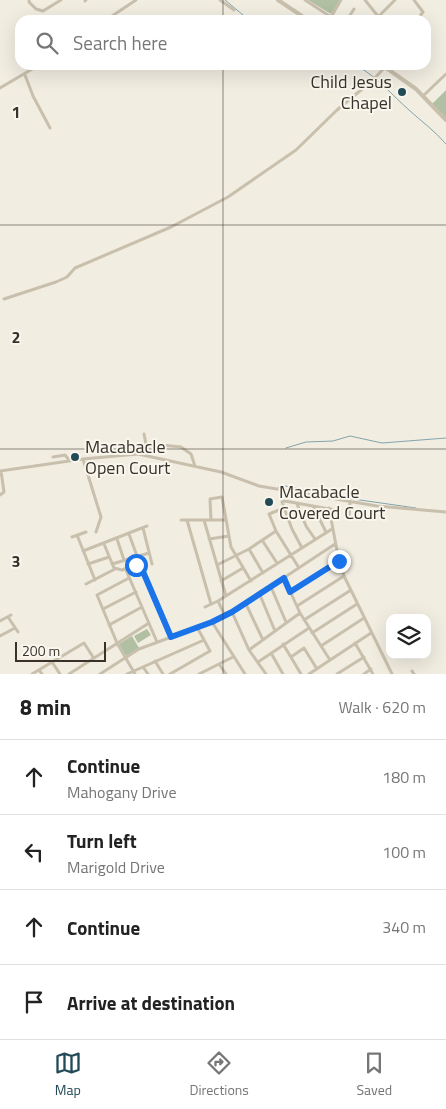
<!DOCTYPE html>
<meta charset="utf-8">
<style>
body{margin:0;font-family:"Titillium Web",sans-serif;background:#f2f2f2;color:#222}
.controls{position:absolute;right:15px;bottom:15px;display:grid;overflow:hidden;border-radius:10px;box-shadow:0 5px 20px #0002}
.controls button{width:45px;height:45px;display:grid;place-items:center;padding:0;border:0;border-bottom:1px solid #e0e0e0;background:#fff;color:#222;font:25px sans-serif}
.scale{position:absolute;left:15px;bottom:12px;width:91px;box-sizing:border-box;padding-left:5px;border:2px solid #38322b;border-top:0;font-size:14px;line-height:18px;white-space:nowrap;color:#38322b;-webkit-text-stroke:4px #f9f6ed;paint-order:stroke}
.stop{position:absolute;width:15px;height:15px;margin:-11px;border:4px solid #1a73e8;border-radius:50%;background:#fff}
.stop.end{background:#1a73e8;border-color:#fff;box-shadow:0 1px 5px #0008}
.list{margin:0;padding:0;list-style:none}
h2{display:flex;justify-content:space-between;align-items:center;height:65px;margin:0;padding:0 20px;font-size:21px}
h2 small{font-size:16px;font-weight:400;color:#767676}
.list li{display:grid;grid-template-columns:32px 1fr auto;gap:15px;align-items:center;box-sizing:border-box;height:75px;padding:0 20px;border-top:1px solid #e0e0e0}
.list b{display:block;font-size:19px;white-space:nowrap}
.list p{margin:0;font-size:16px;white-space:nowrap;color:#767676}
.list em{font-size:16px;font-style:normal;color:#767676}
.icon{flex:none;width:28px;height:28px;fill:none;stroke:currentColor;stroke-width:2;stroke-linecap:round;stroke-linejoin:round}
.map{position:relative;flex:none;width:446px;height:674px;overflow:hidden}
.search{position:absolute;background:#fff;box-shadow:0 5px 20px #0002;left:15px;right:15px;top:15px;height:55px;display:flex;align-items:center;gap:12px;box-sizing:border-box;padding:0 18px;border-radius:15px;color:#767676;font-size:19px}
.sheet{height:365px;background:#fff}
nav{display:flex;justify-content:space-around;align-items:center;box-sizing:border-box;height:70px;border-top:1px solid #e0e0e0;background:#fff;font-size:14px;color:#767676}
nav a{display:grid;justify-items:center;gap:2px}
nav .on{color:#234b57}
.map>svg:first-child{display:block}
.green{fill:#b1c0a2}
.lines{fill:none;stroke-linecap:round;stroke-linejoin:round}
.stream{stroke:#82a4ad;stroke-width:1}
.minor{stroke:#c9bfad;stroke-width:3}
.tertiary{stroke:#c9bfad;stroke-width:4}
.route{stroke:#1a73e8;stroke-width:6}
.grid{fill:none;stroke:#38322b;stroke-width:1;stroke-opacity:0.55}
.poi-dot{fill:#234b57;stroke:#f9f6ed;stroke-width:2}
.labels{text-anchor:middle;stroke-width:4;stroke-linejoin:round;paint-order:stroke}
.poi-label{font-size:18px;fill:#38322b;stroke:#f9f6ed;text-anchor:start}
.grid-label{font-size:16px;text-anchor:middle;font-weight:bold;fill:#38322b;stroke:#f9f6ed;stroke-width:4;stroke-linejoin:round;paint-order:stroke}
</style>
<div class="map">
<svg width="446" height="674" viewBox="0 0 446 674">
<rect width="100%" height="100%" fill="#f2ede1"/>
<path class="green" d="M308 0H340L331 14Z
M446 90V120L431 105Z
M147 629 151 635 138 643 134 636Z
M132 636 139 648 126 656 119 644Z"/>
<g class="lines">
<path class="stream" d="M225 0 249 20
M347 65 354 69 359 67C378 78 392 95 409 110 421 121 435 131 446 144
M286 448 306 442 333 441 350 436 382 443 446 438
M278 488 280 485 353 499 416 508"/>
<path class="minor" d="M29 0V2L36 9 43 11 61 0
M220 0 234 10
M305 0 331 17 341 0
M365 0 381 20
M414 0 423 12 417 20
M85 1 86 0
M378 17 395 0
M106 20 136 0
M347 20 354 9
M25 75 33 96 50 128
M0 88 39 65
M423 96 446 74
M4 299 56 282 67 277 75 268 171 227 228 197 296 150 337 110 373 80 385 67
M151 444 181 447 191 454 195 466
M138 454 146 444 144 434
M53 457 65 455 70 461
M83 459 101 517 96 532
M0 471 83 459 138 454 221 472 259 486 377 506 446 512
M0 495 4 492 1 471
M297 504 306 526 315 539
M313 506 326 532
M284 508 269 514 276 531 299 568
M329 508 339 561 344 576 392 674
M349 518 350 501
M181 520H226
M187 520 211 604
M204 520 226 596
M211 520 210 499 222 497 231 547 251 581
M143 528 152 564
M129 534 137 556
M77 535 95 580
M72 537 86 532
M117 539 124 560
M209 539 229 536
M262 540 277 563
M104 544 114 568 122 570 136 565 141 567 171 637
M302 548 292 529 282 502 285 501 335 510
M249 549 263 573
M83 551 147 526
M88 564 109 557
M112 564 149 553
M217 565 249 549 276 531
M126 570 157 642
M129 578 97 595 117 643 135 674
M284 578 300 613 330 660
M221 581 243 568
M86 584 115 569
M271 587 286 622
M290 592 338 561
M260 595 275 631
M246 604 263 640
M297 606 344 576
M205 607 218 601
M103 609 136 592
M232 612 249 650 266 674
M225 616 218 601 332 529
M8 617 18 632
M304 620 351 590
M0 621 11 615
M212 622 245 674
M109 625 142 607
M312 633 357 604
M0 636 15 628
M355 643 373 674
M283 644 301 674
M321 646 364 618
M249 650 300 613
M271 653 283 674
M291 657 304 648 317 669
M155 661 163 674
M52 662 60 674
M258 662 309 628
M219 664 226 674
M143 667 148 674
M39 670 42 674
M412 671 414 674
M32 674 84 643 93 657
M69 674 149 623
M100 674 139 649 212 622 232 612 335 544
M127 674 204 640
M170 674 210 651 197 627
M199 674 233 657
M309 674 371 633
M337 674 364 657
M364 674 371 669"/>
<path class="tertiary" d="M278 0 308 20
M382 65 416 89 446 120"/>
</g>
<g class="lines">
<path class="route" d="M136 565 141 567 171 637 212 622 232 612 284 578 290 592 339 561"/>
</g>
<path class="grid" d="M223 0V20M223 65V674M0 225H446M0 449H446"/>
<g class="poi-dot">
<circle cx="402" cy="92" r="5"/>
<circle cx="75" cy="457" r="5"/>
<circle cx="269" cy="502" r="5"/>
</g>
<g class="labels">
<g class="poi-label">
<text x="392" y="88" text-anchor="end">Child Jesus<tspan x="392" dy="21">Chapel</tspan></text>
<text x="85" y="453">Macabacle<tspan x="85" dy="21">Open Court</tspan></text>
<text x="279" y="498">Macabacle<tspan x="279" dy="21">Covered Court</tspan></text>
</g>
</g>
<g class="grid-label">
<text x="16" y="118">1</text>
<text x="16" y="343">2</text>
<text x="16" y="567">3</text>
</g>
</svg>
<div class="controls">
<button><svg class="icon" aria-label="layers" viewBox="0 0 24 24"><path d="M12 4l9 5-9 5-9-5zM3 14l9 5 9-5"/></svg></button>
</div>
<div class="scale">200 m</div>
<div class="stop" style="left:136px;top:565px"></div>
<div class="stop end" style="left:339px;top:561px"></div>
<div class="search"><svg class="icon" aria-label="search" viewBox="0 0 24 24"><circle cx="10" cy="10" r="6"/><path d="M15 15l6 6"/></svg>Search here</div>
</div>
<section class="sheet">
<h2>8 min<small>Walk · 620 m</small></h2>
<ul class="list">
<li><svg class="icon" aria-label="ahead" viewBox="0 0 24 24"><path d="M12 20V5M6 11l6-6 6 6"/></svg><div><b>Continue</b><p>Mahogany Drive</p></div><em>180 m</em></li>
<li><svg class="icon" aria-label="left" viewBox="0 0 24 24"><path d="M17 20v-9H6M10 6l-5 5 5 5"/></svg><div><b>Turn left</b><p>Marigold Drive</p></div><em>100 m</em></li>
<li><svg class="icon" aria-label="ahead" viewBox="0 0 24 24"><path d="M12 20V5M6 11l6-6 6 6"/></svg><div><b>Continue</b></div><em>340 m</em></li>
<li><svg class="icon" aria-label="arrive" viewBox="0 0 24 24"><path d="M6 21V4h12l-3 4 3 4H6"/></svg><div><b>Arrive at destination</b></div></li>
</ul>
</section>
<nav>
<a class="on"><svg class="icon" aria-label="map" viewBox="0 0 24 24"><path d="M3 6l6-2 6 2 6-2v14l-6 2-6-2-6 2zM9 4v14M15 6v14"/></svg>Map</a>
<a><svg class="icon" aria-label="directions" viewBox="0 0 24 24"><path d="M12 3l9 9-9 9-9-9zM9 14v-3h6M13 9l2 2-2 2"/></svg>Directions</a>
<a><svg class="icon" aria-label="saved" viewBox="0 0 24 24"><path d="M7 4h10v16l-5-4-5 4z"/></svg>Saved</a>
</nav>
